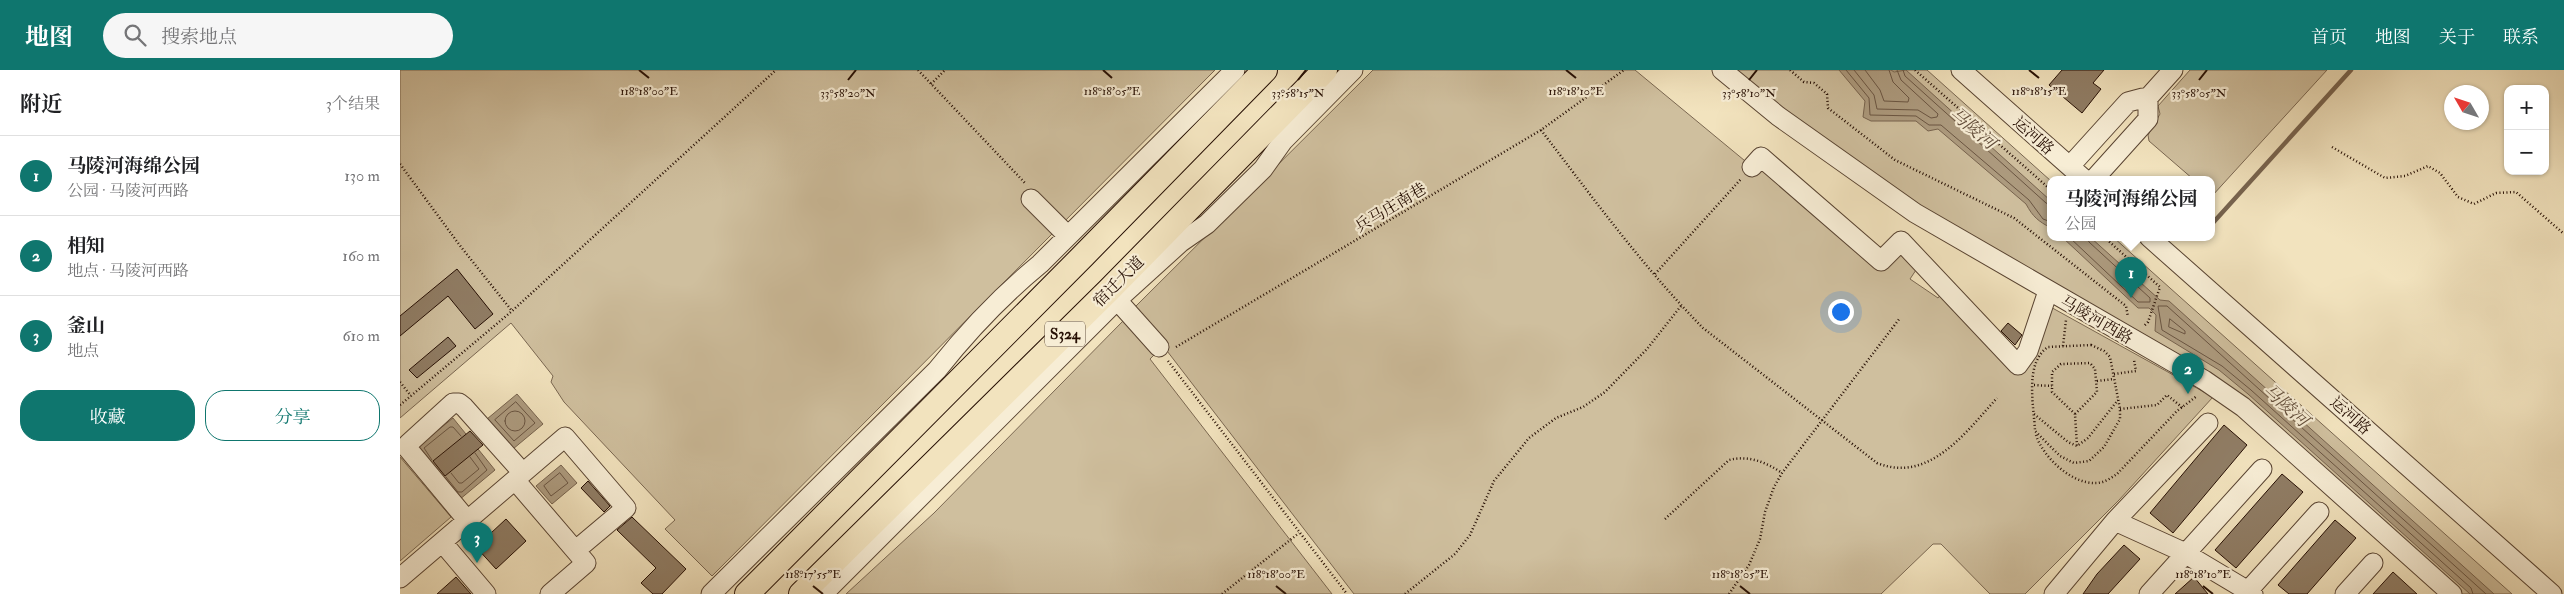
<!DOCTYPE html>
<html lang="zh">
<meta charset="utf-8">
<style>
body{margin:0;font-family:"IM FELL Double Pica","Noto Serif SC",serif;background:#f6f6f6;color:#202124}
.controls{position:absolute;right:15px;top:15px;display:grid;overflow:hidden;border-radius:10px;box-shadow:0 1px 4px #0004}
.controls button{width:45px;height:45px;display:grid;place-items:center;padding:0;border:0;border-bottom:1px solid #e0e0e0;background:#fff;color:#202124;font:25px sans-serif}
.compass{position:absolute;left:2044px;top:15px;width:45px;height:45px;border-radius:50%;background:#fff;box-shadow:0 1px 4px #0004;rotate:309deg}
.you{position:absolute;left:1440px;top:241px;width:18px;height:18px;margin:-12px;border:4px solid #fff;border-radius:50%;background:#1a73e8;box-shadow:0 0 0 8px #1a73e833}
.badge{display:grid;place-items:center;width:32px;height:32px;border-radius:50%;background:#0f766e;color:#fff;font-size:16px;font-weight:700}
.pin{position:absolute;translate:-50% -41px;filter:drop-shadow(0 1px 2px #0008)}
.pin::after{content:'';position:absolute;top:26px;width:18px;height:15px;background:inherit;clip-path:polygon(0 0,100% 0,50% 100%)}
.popup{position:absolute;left:1647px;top:106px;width:168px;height:65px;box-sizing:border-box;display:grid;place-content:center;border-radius:10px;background:#fff;filter:drop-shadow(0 1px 4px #0005);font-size:16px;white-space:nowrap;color:#757577}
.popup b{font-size:19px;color:#202124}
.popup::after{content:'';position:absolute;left:50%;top:100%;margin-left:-10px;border:10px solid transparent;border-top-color:#fff}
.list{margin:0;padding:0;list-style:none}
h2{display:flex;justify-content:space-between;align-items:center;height:65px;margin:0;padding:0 20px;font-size:21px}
h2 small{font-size:16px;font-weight:400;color:#757577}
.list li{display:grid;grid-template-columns:32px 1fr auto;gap:15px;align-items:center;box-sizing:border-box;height:80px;padding:0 20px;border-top:1px solid #e0e0e0}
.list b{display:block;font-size:19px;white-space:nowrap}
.list p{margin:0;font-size:16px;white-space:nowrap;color:#757577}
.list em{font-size:16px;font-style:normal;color:#757577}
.actions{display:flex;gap:10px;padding:15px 20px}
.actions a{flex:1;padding:11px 0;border:1px solid #0f766e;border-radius:20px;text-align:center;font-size:18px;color:#0f766e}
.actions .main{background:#0f766e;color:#fff}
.icon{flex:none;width:28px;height:28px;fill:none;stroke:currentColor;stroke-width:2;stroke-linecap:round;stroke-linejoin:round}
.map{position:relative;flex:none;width:2164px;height:524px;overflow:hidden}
header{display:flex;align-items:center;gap:30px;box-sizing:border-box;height:70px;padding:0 25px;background:#0f766e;color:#fff}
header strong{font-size:24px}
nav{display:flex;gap:28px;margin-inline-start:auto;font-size:18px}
.search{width:350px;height:45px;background:#f6f6f6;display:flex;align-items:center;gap:12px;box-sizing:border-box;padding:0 18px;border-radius:28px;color:#757577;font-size:19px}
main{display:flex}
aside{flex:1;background:#fff}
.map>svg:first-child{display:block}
.green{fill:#cfbf9e;stroke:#7a6751}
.water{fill:#ad9b7f;stroke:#77634e}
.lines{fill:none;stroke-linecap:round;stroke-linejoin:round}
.shore{stroke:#6a5542;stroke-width:1}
.stream{stroke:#77634e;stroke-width:4.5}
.building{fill:#907d65;stroke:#260f04}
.minor-casing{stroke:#594432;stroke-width:21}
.major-casing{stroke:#260f04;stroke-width:26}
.path{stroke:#260f04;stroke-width:2.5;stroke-dasharray:1 2.5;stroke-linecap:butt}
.minor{stroke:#f7edd5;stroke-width:19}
.major{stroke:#f2e3be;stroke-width:24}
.ticks{fill:none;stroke:#260f04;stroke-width:2}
.labels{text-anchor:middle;stroke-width:4.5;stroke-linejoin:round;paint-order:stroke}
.shield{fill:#f7edd5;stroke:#655243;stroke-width:1}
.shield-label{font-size:15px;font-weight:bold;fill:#260f04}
.street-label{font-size:16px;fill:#260f04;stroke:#f7edd5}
.water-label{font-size:18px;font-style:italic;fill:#634e3b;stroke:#f7edd5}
.ticks-label{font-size:12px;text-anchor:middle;fill:#260f04;stroke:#f7edd5;stroke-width:4.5;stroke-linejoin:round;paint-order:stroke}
</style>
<header>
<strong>地图</strong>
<div class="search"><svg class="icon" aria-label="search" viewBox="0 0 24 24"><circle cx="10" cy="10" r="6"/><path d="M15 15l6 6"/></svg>搜索地点</div>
<nav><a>首页</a><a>地图</a><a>关于</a><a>联系</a></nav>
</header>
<main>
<aside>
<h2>附近<small>3个结果</small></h2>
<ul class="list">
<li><span class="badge">1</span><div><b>马陵河海绵公园</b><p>公园 · 马陵河西路</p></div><em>130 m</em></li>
<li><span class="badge">2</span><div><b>相知</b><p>地点 · 马陵河西路</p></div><em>160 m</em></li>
<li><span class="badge">3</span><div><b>釜山</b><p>地点</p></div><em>610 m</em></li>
</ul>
<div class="actions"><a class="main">收藏</a><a>分享</a></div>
</aside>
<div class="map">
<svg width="2164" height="524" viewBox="0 0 2164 524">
<rect width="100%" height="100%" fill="#f2e3be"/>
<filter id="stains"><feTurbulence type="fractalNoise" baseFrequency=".004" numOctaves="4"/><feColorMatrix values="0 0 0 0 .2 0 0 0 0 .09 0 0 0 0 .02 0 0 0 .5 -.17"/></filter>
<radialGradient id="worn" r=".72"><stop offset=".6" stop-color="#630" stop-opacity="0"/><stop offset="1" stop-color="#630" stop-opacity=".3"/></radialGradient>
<path class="green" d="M0 0H815L312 506 265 459 275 450 164 332 151 312 153 306 111 253 0 348Z
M973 0H1235L1356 100 1361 94 1482 201 1500 181 1514 194 1512 196 1516 200 1510 209 1538 228 1541 224 1616 297 1647 235 1813 327 1719 430 1625 524H1590L1541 474H1533L1481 524H954L734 238Z
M1334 0H1527L1651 111V167H1713L2112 524H2060L1813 304 1505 127 1401 53Z
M1790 0H1927L1812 126 1811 109H1793L1749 71 1748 65 1760 44 1758 36Z
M723 251 755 284 750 289 932 524H446L534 443Z
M0 387 51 447 0 491Z"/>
<path class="water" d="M1439 0H1491L1494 2 1506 0 1651 131V158C1638 151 1633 147 1626 134L1538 59 1528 61 1516 51H1471L1463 47 1465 31Z
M1662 167H1690L1760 230 1769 231 2094 524H2070L1848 324 1819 300 1755 261 1756 245 1749 238H1738Z
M117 324 143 354 113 379 87 349Z
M53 348 95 400 59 430 16 378Z
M161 395 177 413 152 434 136 416Z"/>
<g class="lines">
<path class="shore" d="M1446 0 1469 28 1470 45 1516 46 1529 55H1541L1629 130 1643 149 1651 152
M1454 0 1474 25 1477 39 1518 40 1531 48 1537 47 1538 44 1501 10 1497 0
M1465 0 1480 20 1484 31 1508 32 1509 28 1493 12 1489 0
M1503 0 1505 6 1646 133 1651 135
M1669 167 1738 232H1750V228L1689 172 1687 167
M1770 249 1785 261V264L1769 257Z
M116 332 135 353 114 371 95 350Z
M105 351a10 10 0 1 1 20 0a10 10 0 1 1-20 0Z
M32 390 24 378 50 357H53L61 366
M51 403 59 413H62L79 399 70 387
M160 403 168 413 151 426 144 416Z
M46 407 58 422H62L87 400 75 383
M2073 524 2071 518 1851 320 1822 296 1762 260 1758 236H1767L2086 524"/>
<path class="stream" d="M1811 155 1951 0"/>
</g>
<path class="building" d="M1662 0H1704L1693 13 1701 19 1682 43 1649 15Z
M57 199 93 244 75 259 48 226 0 266V246Z
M1608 253 1622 265 1615 275 1601 261Z
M48 267 56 276 17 308 9 300Z
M1824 355 1847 375 1773 463 1750 443Z
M70 361 83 375 45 406 33 391Z
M1882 404 1903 422 1836 498 1815 480Z
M188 411 210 436 204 442 181 418Z
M232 447 286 499 262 524H253L241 513 256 498 217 460Z
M106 449 126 471 96 499 76 477Z
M1935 450 1956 468 1907 524H1889L1878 515Z
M1724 475 1740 489 1708 524H1683L1697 504Z
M1993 502 2017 524H1973Z
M56 507 71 524H37Z
M1794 507 1808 524H1775Z"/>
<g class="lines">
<defs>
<path id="minor" d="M1322 0 1378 46 1515 143 1804 310 1843 337 2052 524
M1561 0 1684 109
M1746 30 1773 0
M1670 96 1728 32 1743 28 1748 32V49L1694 109
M1352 97 1361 87 1481 191 1501 171 1618 295 1628 281 1648 221
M631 129 668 166
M1749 167 2152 524
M717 230 759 277
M115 410 186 493 150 524
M67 450 8 379V374L53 333H59L64 337 123 403
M1715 451 1781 481 1853 524
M42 472 86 524
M0 508 165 367 226 438 176 480
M311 524 537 300C568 261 601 226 640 194L835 0
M423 524 717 230 781 172 807 154 863 99 883 71 953 0
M1654 524 1715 451 1808 353
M1749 524 1862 399
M1845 524 1919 442
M1945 524 1973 493"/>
<path id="major" d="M347 524 684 185 865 0
M401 524 709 220 925 0"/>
</defs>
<use href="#minor" class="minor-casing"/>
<use href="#major" class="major-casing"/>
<path class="path" d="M518 0 625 113
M1390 0 1404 12 1414 13 1427 24 1428 38 1495 90 1614 148 1726 236 1728 247
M1515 0 1651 120
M531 14 545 0
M1141 60C1193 128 1243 197 1303 258L1477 393C1529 414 1566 362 1597 328
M1932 77 1985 108 2005 106 2028 96 2040 103 2058 127 2074 134 2096 123 2116 122 2164 164
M0 94 61 177 112 241
M1704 167 1760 217 1748 252 1744 256
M1255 204 1341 109
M1691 275 1704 281 1710 287 1720 339V349L1704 377 1689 391 1674 393 1660 386 1635 361C1634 336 1624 293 1648 277Z
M1663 276 1666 250
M776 277 1141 60 1224 0
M768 291 947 524
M1714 304 1736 301 1734 290
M1697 311 1714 309
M0 312 11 326
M1634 315 1652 316
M0 335 112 241 376 0
M1720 339 1757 335 1767 325 1783 338
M1634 344 1668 372 1677 376 1688 368 1718 330
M1675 344 1697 322 1695 299 1690 293 1661 294 1652 302V322L1675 344 1677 376
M1636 365C1643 387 1671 414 1696 413 1704 413 1711 408 1717 404L1777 341 1797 326
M1265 449 1329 390C1348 385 1366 392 1382 403
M822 524 899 463
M1005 524 1055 484 1070 465 1094 411 1129 368 1156 348 1183 337 1205 322 1247 279 1281 236
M1329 524 1349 495 1360 469 1365 442 1374 417 1382 403 1500 248"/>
<use href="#minor" class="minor"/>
<use href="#major" class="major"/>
</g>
<path class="ticks" d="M239 0 249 8M703 0 712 8M1166 0 1176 8M1629 0 1639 8M448 10 456 0M898 10 906 0M1349 10 1357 0M1799 10 1807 0M413 516 423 524M876 516 886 524M1340 516 1350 524M1803 516 1813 524"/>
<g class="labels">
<rect class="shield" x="645" y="251.5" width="40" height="25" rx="4"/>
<g class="shield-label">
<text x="665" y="269">S324</text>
</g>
<g class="street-label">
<text transform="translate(1634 65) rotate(42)" y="6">运河路</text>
<text transform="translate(990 137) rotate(-31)" y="6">兵马庄南巷</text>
<text transform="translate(718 211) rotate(-45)" y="6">宿迁大道</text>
<text transform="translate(1697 249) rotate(30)" y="6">马陵河西路</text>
<text transform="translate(1951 345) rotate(42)" y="6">运河路</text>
</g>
<g class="water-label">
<text transform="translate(1573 58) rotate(40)" y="6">马陵河</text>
<text transform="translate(1886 335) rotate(42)" y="6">马陵河</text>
</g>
</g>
<g class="ticks-label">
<text x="249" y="25">118°18'00"E</text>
<text x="712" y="25">118°18'05"E</text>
<text x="1176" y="25">118°18'10"E</text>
<text x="1639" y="25">118°18'15"E</text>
<text x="448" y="27">33°58'20"N</text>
<text x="898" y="27">33°58'15"N</text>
<text x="1349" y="27">33°58'10"N</text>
<text x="1799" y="27">33°58'05"N</text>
<text x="413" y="508">118°17'55"E</text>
<text x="876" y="508">118°18'00"E</text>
<text x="1340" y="508">118°18'05"E</text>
<text x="1803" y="508">118°18'10"E</text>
</g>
<rect width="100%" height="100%" filter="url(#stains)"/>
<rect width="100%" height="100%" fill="url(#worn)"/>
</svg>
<div class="controls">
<button>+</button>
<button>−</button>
</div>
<svg class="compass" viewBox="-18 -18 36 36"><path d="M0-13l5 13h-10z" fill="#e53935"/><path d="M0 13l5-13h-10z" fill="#757577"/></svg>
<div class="you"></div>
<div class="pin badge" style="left:1731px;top:228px">1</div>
<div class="popup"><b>马陵河海绵公园</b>公园</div>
<div class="pin badge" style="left:1788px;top:324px">2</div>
<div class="pin badge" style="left:77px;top:493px">3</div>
</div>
</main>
